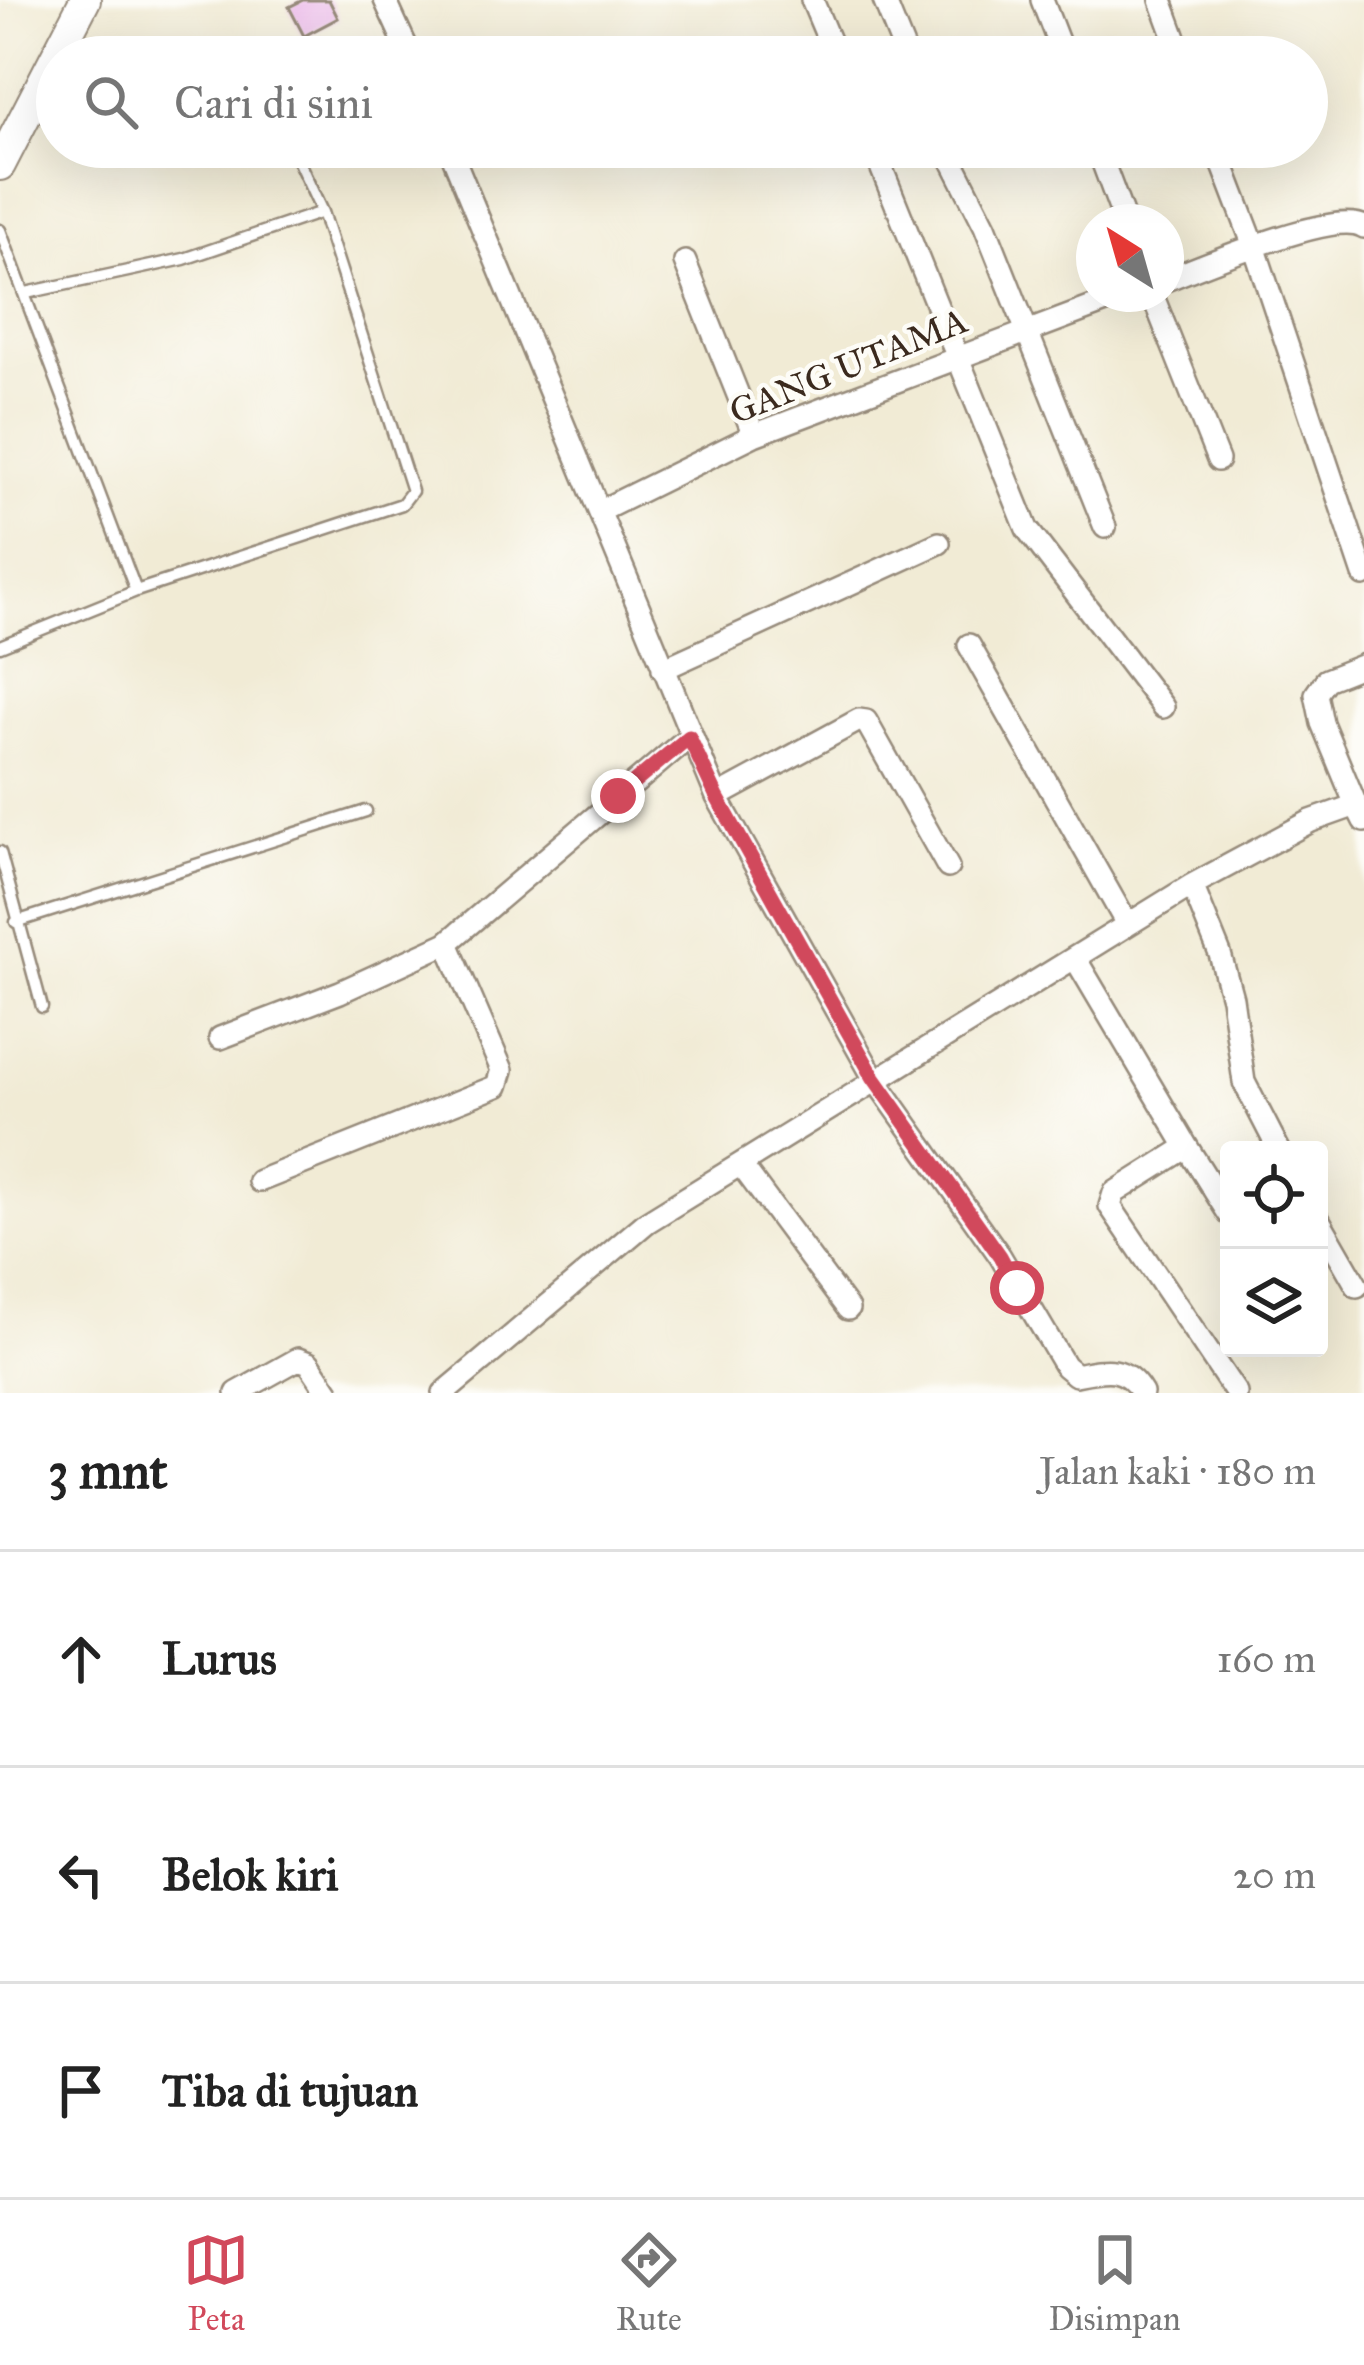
<!DOCTYPE html>
<html lang="id">
<meta charset="utf-8">
<style>
body{margin:0;font-family:"IM FELL Great Primer",serif;background:#f6f6f6;color:#222}
.controls{position:absolute;right:36px;bottom:36px;display:grid;overflow:hidden;border-radius:12px;box-shadow:0 12px 48px #0002}
.controls button{width:108px;height:108px;display:grid;place-items:center;padding:0;border:0;border-bottom:3px solid #e0e0e0;background:#fff;color:#222;font:60px sans-serif}
.compass{position:absolute;left:1076px;top:204px;width:108px;height:108px;border-radius:50%;background:#fff;box-shadow:0 12px 48px #0002;rotate:323deg}
.stop{position:absolute;width:36px;height:36px;margin:-27px;border:9px solid #d1495b;border-radius:50%;background:#fff}
.stop.end{background:#d1495b;border-color:#fff;box-shadow:0 3px 12px #0008}
.list{margin:0;padding:0;list-style:none}
h2{display:flex;justify-content:space-between;align-items:center;height:156px;margin:0;padding:0 48px;font-size:51px}
h2 small{font-size:39px;font-weight:400;color:#767676}
.list li{display:grid;grid-template-columns:78px 1fr auto;gap:36px;align-items:center;box-sizing:border-box;height:216px;padding:0 48px;border-top:3px solid #e0e0e0}
.list b{display:block;font-size:45px;white-space:nowrap}
.list em{font-size:39px;font-style:normal;color:#767676}
.icon{flex:none;width:66px;height:66px;fill:none;stroke:currentColor;stroke-width:2;stroke-linecap:round;stroke-linejoin:round}
.map{position:relative;flex:none;width:1364px;height:1393px;overflow:hidden}
.search{position:absolute;background:#fff;box-shadow:0 12px 48px #0002;left:36px;right:36px;top:36px;height:132px;display:flex;align-items:center;gap:30px;box-sizing:border-box;padding:0 42px;border-radius:66px;color:#767676;font-size:45px}
.sheet{height:804px;background:#fff}
nav{display:flex;justify-content:space-around;align-items:center;box-sizing:border-box;height:168px;border-top:3px solid #e0e0e0;background:#fff;font-size:33px;color:#767676}
nav a{display:grid;justify-items:center;gap:6px}
nav .on{color:#d1495b}
.map>svg:first-child{display:block}
.building{fill:#e7a8e7}
.lines{fill:none;stroke-linecap:round;stroke-linejoin:round}
.service-casing{stroke:#968a7a;stroke-width:15}
.minor-casing{stroke:#968a7a;stroke-width:26}
.secondary-casing{stroke:#968a7a;stroke-width:34}
.service{stroke:#fff;stroke-width:10}
.minor{stroke:#fff;stroke-width:21}
.secondary{stroke:#fff;stroke-width:30}
.route{stroke:#d1495b;stroke-width:15}
.labels{text-anchor:middle;stroke-width:9;stroke-linejoin:round;paint-order:stroke}
.street-label{font-size:36px;fill:#3b2a1e;stroke:#fdfcf7}
</style>
<div class="map">
<svg width="1364" height="1393" viewBox="0 0 1364 1393">
<rect width="100%" height="100%" fill="#fdfcf7"/>
<filter id="ink" filterUnits="userSpaceOnUse"><feTurbulence type="fractalNoise" baseFrequency=".00833" numOctaves="2"/><feDisplacementMap in="SourceGraphic" scale="24" xChannelSelector="R" yChannelSelector="G"/><feConvolveMatrix kernelMatrix="1 2 1 2 8 2 1 2 1" color-interpolation-filters="sRGB"/></filter>
<filter id="wash" filterUnits="userSpaceOnUse"><feTurbulence type="fractalNoise" baseFrequency=".004" numOctaves="4" result="noise"/><feDisplacementMap in="SourceGraphic" scale="48" xChannelSelector="R" yChannelSelector="G"/><feGaussianBlur stdDeviation="2.7" result="paint"/><feColorMatrix in="noise" values="0 0 0 0 0 0 0 0 0 0 0 0 0 0 0 0 0 1.4 0 .05"/><feComposite in="paint" operator="in"/></filter>
<g filter="url(#wash)">
<rect width="100%" height="100%" fill="#f1ebd5"/>
<g id="blocks">
<path class="building" d="M303 0H329L338 18 304 36 289 7Z"/>
</g>
</g>
<g filter="url(#ink)">
<use href="#blocks" fill-opacity="0" stroke="#968a7a" stroke-width="3"/>
<g class="lines">
<defs>
<path id="service" d="M0 230 136 591 0 646
M26 293 184 259 322 212
M136 591 402 504 412 491 322 212 292 147
M0 852 42 1007
M16 922 366 811"/>
<path id="minor" d="M385 0 411 57
M812 0 836 57
M884 0 907 57
M1042 0 1064 57
M1161 0 1182 57
M449 147 717 797 874 1078 1000 1256 1065 1366 1076 1375C1105 1369 1125 1364 1142 1393
M873 147 1027 529 1163 707
M945 147 985 226 1105 527
M1097 147 1125 222
M1216 147 1254 246 1364 575
M685 262 754 435
M1166 280C1202 266 1335 209 1364 227
M1152 294 1218 460
M600 511 754 435 1127 294
M969 645 1127 924
M663 669 939 543
M717 797 859 720 866 721 948 867
M1356 805 1322 723 1316 694 1326 680 1364 665
M1192 885 1220 954 1232 998 1244 1082 1279 1150
M1075 958 1187 1147 1114 1193 1110 1206 1236 1393
M220 1038 340 992 447 943 689 737
M1187 1147 1229 1214
M741 1165 848 1309
M259 1181 497 1086 502 1070 447 943
M1319 1220 1357 1286
M237 1393 298 1359 309 1363 329 1393
M444 1393 647 1222 1192 885 1311 821 1356 805 1364 821"/>
<path id="secondary" d="M0 165 85 0"/>
</defs>
<use href="#service" class="service-casing"/>
<use href="#minor" class="minor-casing"/>
<use href="#secondary" class="secondary-casing"/>
<use href="#service" class="service"/>
<use href="#minor" class="minor"/>
<use href="#secondary" class="secondary"/>
</g>
</g>
<g class="lines" filter="url(#ink)">
<path class="route" d="M618 796 689 737 717 797 874 1078 1000 1256 1017 1288"/>
</g>
<g class="labels">
<g class="street-label">
<text transform="translate(848 365) rotate(-22)" y="13">GANG UTAMA</text>
</g>
</g>
</svg>
<div class="controls">
<button><svg class="icon" aria-label="locate" viewBox="0 0 24 24"><circle cx="12" cy="12" r="6"/><path d="M12 2v4M12 18v4M2 12h4M18 12h4"/></svg></button>
<button><svg class="icon" aria-label="layers" viewBox="0 0 24 24"><path d="M12 4l9 5-9 5-9-5zM3 14l9 5 9-5"/></svg></button>
</div>
<svg class="compass" viewBox="-18 -18 36 36"><path d="M0-13l5 13h-10z" fill="#e53935"/><path d="M0 13l5-13h-10z" fill="#767676"/></svg>
<div class="stop" style="left:1017px;top:1288px"></div>
<div class="stop end" style="left:618px;top:796px"></div>
<div class="search"><svg class="icon" aria-label="search" viewBox="0 0 24 24"><circle cx="10" cy="10" r="6"/><path d="M15 15l6 6"/></svg>Cari di sini</div>
</div>
<section class="sheet">
<h2>3 mnt<small>Jalan kaki · 180 m</small></h2>
<ul class="list">
<li><svg class="icon" aria-label="ahead" viewBox="0 0 24 24"><path d="M12 20V5M6 11l6-6 6 6"/></svg><div><b>Lurus</b></div><em>160 m</em></li>
<li><svg class="icon" aria-label="left" viewBox="0 0 24 24"><path d="M17 20v-9H6M10 6l-5 5 5 5"/></svg><div><b>Belok kiri</b></div><em>20 m</em></li>
<li><svg class="icon" aria-label="arrive" viewBox="0 0 24 24"><path d="M6 21V4h12l-3 4 3 4H6"/></svg><div><b>Tiba di tujuan</b></div></li>
</ul>
</section>
<nav>
<a class="on"><svg class="icon" aria-label="map" viewBox="0 0 24 24"><path d="M3 6l6-2 6 2 6-2v14l-6 2-6-2-6 2zM9 4v14M15 6v14"/></svg>Peta</a>
<a><svg class="icon" aria-label="directions" viewBox="0 0 24 24"><path d="M12 3l9 9-9 9-9-9zM9 14v-3h6M13 9l2 2-2 2"/></svg>Rute</a>
<a><svg class="icon" aria-label="saved" viewBox="0 0 24 24"><path d="M7 4h10v16l-5-4-5 4z"/></svg>Disimpan</a>
</nav>
